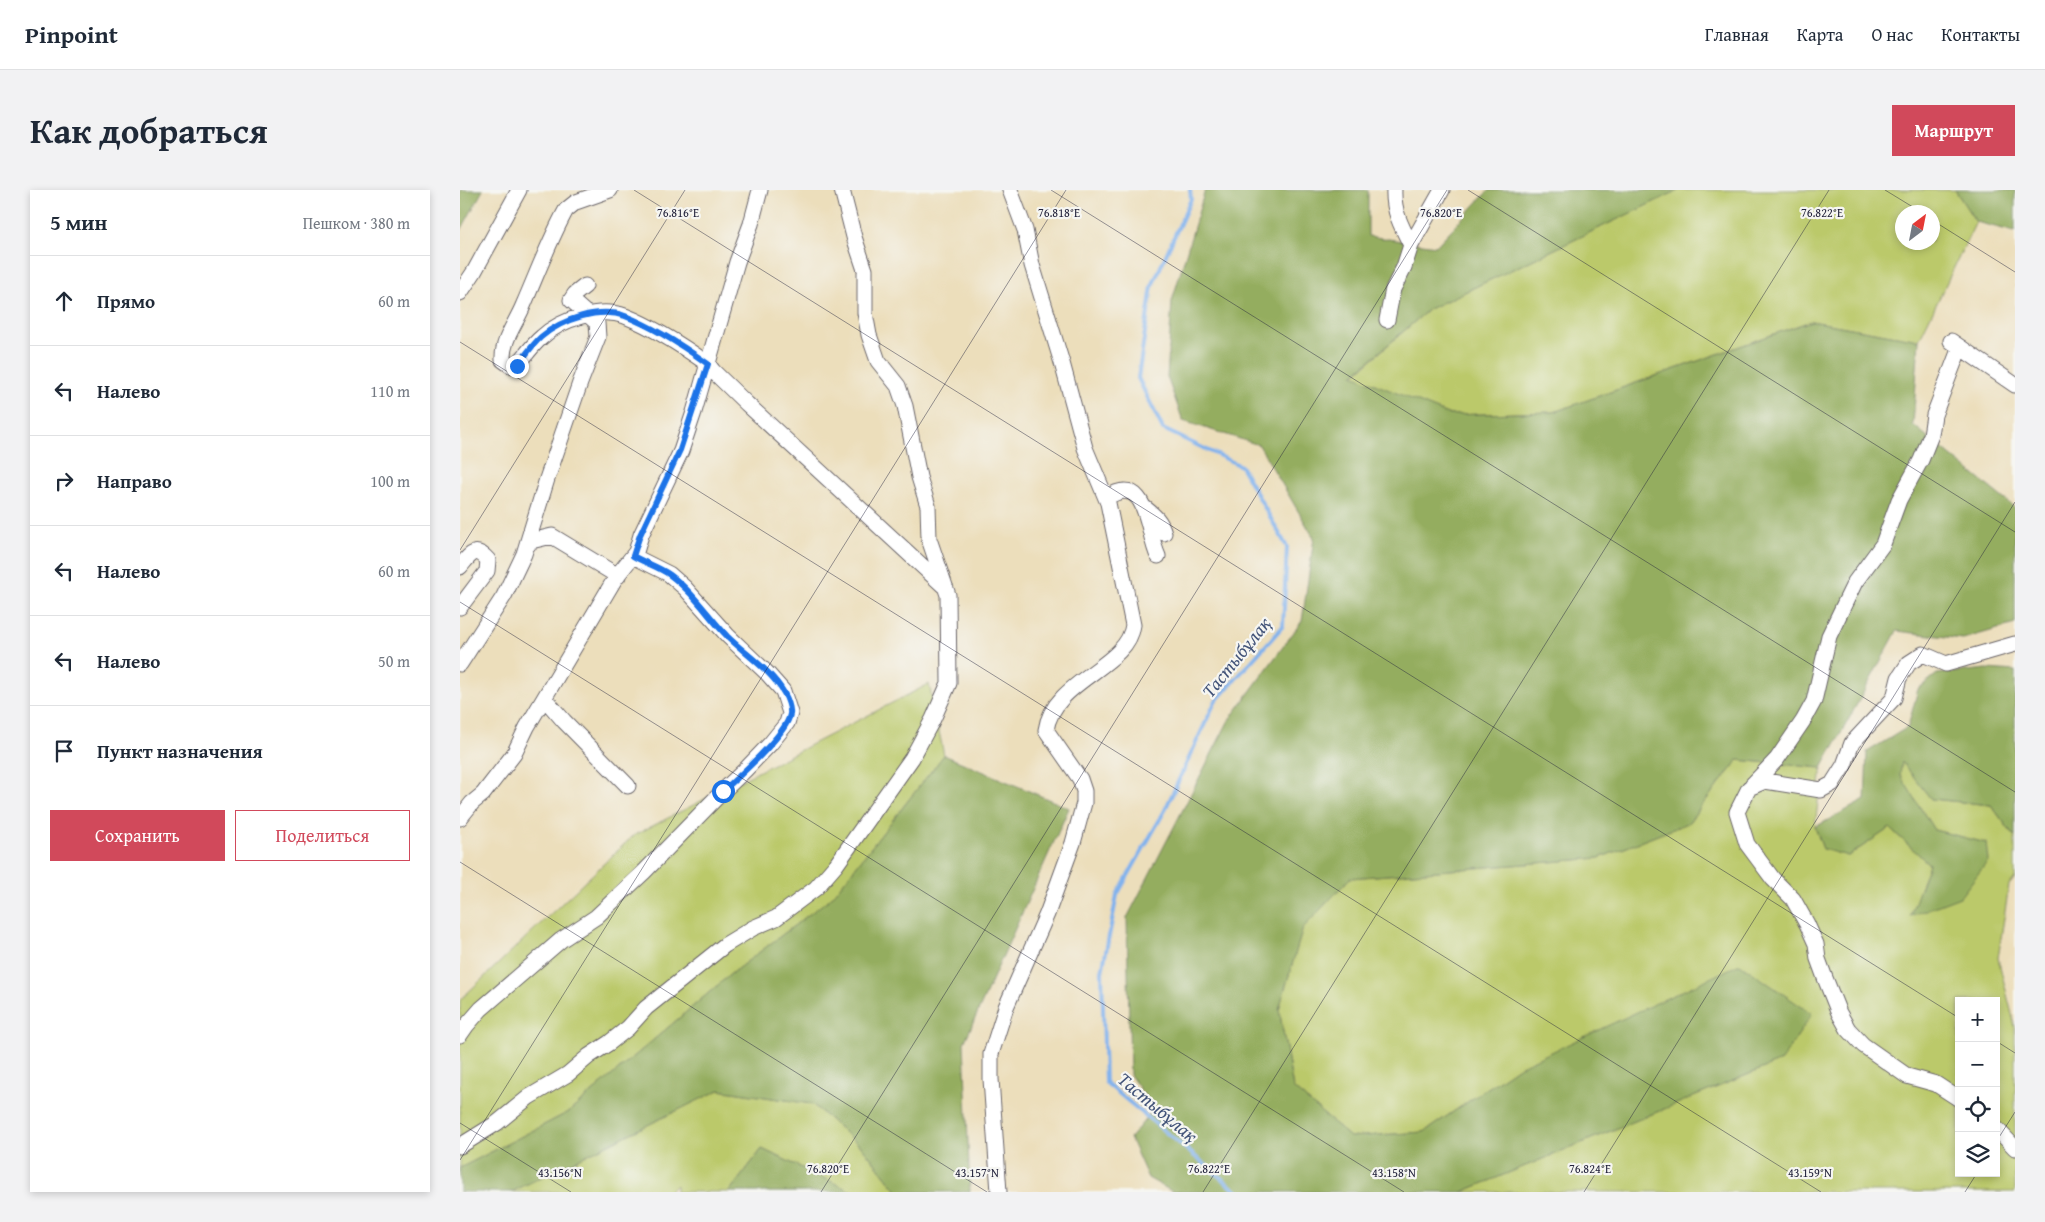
<!DOCTYPE html>
<html lang="ru">
<meta charset="utf-8">
<style>
body{margin:0;font-family:"Gentium Book Plus",serif;background:#f2f2f3;color:#1f2937}
.controls{position:absolute;right:15px;bottom:15px;display:grid;overflow:hidden;border-radius:0px;box-shadow:0 2px 8px #0003}
.controls button{width:45px;height:45px;display:grid;place-items:center;padding:0;border:0;border-bottom:1px solid #e0e1e3;background:#fff;color:#1f2937;font:25px sans-serif}
.compass{position:absolute;left:1435px;top:15px;width:45px;height:45px;border-radius:50%;background:#fff;box-shadow:0 2px 8px #0003;rotate:32deg}
.stop{position:absolute;width:15px;height:15px;margin:-11px;border:4px solid #1a73e8;border-radius:50%;background:#fff}
.stop.end{background:#1a73e8;border-color:#fff;box-shadow:0 1px 5px #0008}
.list{margin:0;padding:0;list-style:none}
h2{display:flex;justify-content:space-between;align-items:center;height:65px;margin:0;padding:0 20px;font-size:21px}
h2 small{font-size:16px;font-weight:400;color:#747a83}
.list li{display:grid;grid-template-columns:32px 1fr auto;gap:15px;align-items:center;box-sizing:border-box;height:90px;padding:0 20px;border-top:1px solid #e0e1e3}
.list b{display:block;font-size:19px;white-space:nowrap}
.list em{font-size:16px;font-style:normal;color:#747a83}
.actions{display:flex;gap:10px;padding:15px 20px}
.actions a{flex:1;padding:11px 0;border:1px solid #d1495b;border-radius:0px;text-align:center;font-size:18px;color:#d1495b}
.actions .main{background:#d1495b;color:#fff}
.icon{flex:none;width:28px;height:28px;fill:none;stroke:currentColor;stroke-width:2;stroke-linecap:round;stroke-linejoin:round}
.map{position:relative;flex:none;width:1555px;height:1002px;overflow:hidden;border-radius:0px}
header{display:flex;align-items:center;gap:30px;box-sizing:border-box;height:70px;padding:0 25px;background:#fff;border-bottom:1px solid #e0e1e3}
header strong{font-size:24px}
nav{display:flex;gap:28px;margin-inline-start:auto;font-size:18px}
.intro{display:flex;align-items:center;justify-content:space-between;box-sizing:border-box;height:120px;padding:0 30px}
h1{margin:0;font-size:35px}
.button{padding:12px 22px;border-radius:0px;background:#d1495b;color:#fff;font-size:18px;font-weight:700}
main{display:flex;gap:30px;padding:0 30px}
aside{flex:1;background:#fff;border-radius:0px;box-shadow:0 2px 8px #0003}
.map>svg:first-child{display:block}
.green{fill:#bbc96b;stroke:#6e7653;fill-rule:evenodd}
.forest{fill:#94ad5f;stroke:#5b684d}
.lines{fill:none;stroke-linecap:round;stroke-linejoin:round}
.stream{stroke:#81b2ed;stroke-width:4}
.minor-casing{stroke:#696468;stroke-width:17}
.minor{stroke:#fff;stroke-width:15}
.route{stroke:#1a73e8;stroke-width:6}
.ticks{fill:none;stroke:#22223b;stroke-width:1;stroke-opacity:0.45}
.labels{text-anchor:middle;stroke-width:4.5;stroke-linejoin:round;paint-order:stroke}
.water-label{font-size:19px;font-style:italic;fill:#435479;stroke:#f6f6f2}
.ticks-label{font-size:12px;text-anchor:middle;fill:#22223b;stroke:#f6f6f2;stroke-width:4.5;stroke-linejoin:round;paint-order:stroke}
</style>
<header>
<strong>Pinpoint</strong>
<nav><a>Главная</a><a>Карта</a><a>О нас</a><a>Контакты</a></nav>
</header>
<div class="intro"><h1>Как добраться</h1><a class="button">Маршрут</a></div>
<main>
<aside>
<h2>5 мин<small>Пешком · 380 m</small></h2>
<ul class="list">
<li><svg class="icon" aria-label="ahead" viewBox="0 0 24 24"><path d="M12 20V5M6 11l6-6 6 6"/></svg><div><b>Прямо</b></div><em>60 m</em></li>
<li><svg class="icon" aria-label="left" viewBox="0 0 24 24"><path d="M17 20v-9H6M10 6l-5 5 5 5"/></svg><div><b>Налево</b></div><em>110 m</em></li>
<li><svg class="icon" aria-label="right" viewBox="0 0 24 24"><path d="M7 20v-9h11M14 6l5 5-5 5"/></svg><div><b>Направо</b></div><em>100 m</em></li>
<li><svg class="icon" aria-label="left" viewBox="0 0 24 24"><path d="M17 20v-9H6M10 6l-5 5 5 5"/></svg><div><b>Налево</b></div><em>60 m</em></li>
<li><svg class="icon" aria-label="left" viewBox="0 0 24 24"><path d="M17 20v-9H6M10 6l-5 5 5 5"/></svg><div><b>Налево</b></div><em>50 m</em></li>
<li><svg class="icon" aria-label="arrive" viewBox="0 0 24 24"><path d="M6 21V4h12l-3 4 3 4H6"/></svg><div><b>Пункт назначения</b></div></li>
</ul>
<div class="actions"><a class="main">Сохранить</a><a>Поделиться</a></div>
</aside>
<div class="map">
<svg width="1555" height="1002" viewBox="0 0 1555 1002">
<rect width="100%" height="100%" fill="#f6f6f2"/>
<filter id="ink" filterUnits="userSpaceOnUse"><feTurbulence type="fractalNoise" baseFrequency=".02" numOctaves="2"/><feDisplacementMap in="SourceGraphic" scale="10" xChannelSelector="R" yChannelSelector="G"/><feConvolveMatrix kernelMatrix="1 2 1 2 8 2 1 2 1" color-interpolation-filters="sRGB"/></filter>
<filter id="wash" filterUnits="userSpaceOnUse"><feTurbulence type="fractalNoise" baseFrequency=".0096" numOctaves="4" result="noise"/><feDisplacementMap in="SourceGraphic" scale="20" xChannelSelector="R" yChannelSelector="G"/><feGaussianBlur stdDeviation="1.12" result="paint"/><feColorMatrix in="noise" values="0 0 0 0 0 0 0 0 0 0 0 0 0 0 0 0 0 1.4 0 .05"/><feComposite in="paint" operator="in"/></filter>
<g filter="url(#wash)">
<rect width="100%" height="100%" fill="#ecdebb"/>
<path class="green" d="M1219 0H1495L1516 32 1459 150 1351 131 1094 222 990 225 893 186 969 119ZM1442 22H1472V52H1442Z
M469 494 484 565 372 707 272 783 109 922 0 978V810L173 646Z
M1278 570 1362 578 1355 637 1363 659 1388 666 1430 638 1469 674 1451 726 1526 653 1474 640 1439 584 1442 571 1471 609 1531 615 1553 645 1555 644V688L1549 695 1538 768 1555 837V1002H1002L1321 871 1057 878 964 942 890 947 833 898 819 819 843 737 890 688 1139 668 1228 633ZM1499 811H1536V983H1499Z
M259 900 352 914 403 958 438 1002H393L302 959 269 1002H216V995L209 1002H51Z"/>
<path class="forest" d="M0 0H23L0 42Z
M745 0H908V46L976 56 1029 0H1219L969 119 893 185 990 225 1094 222 1351 131 1459 150 1453 235 1555 318V434L1503 449 1437 441 1362 578 1278 570 1228 633 1139 668 890 688 843 738 819 819 833 898 890 947 964 942 1057 878 1280 774 1352 824 1321 871 1002 1002H713L688 988 670 948 694 919 670 885 667 728 769 530 842 431 854 348 799 255 723 231 707 187 712 111Z
M1495 0H1555V42L1516 32Z
M1527 479 1555 481V644L1554 646 1531 615 1471 609 1442 572 1440 585 1474 640 1526 653 1528 671 1500 707 1450 726 1469 674 1430 638 1388 666 1363 659 1355 637 1405 610 1407 562 1448 537 1458 499 1477 484Z
M484 565 609 618 504 853 510 1002H438L403 958 352 914 259 900 51 1002H0V978L109 922 272 783 372 707Z
M302 959 393 1002H269Z"/>
<g class="lines">
<path class="stream" d="M730 0 731 9 692 96 678 188 703 239 781 276 827 357 823 436 755 512 704 622 657 705 642 782 645 892 778 1002"/>
</g>
</g>
<g filter="url(#ink)">
<g class="lines">
<defs>
<path id="minor" d="M150 0 116 12 106 20C89 51 77 84 63 116 55 135 42 150 43 170L50 175 57 176C65 166 72 155 82 147 101 129 139 117 165 126 193 137 224 157 248 174L253 181 287 214 486 398
M934 0C933 21 941 36 951 55L982 0
M0 103 14 82 59 0
M927 130 933 99 944 77 951 55
M1491 151 1555 195
M646 308C689 281 686 342 698 366
M685 318C695 326 701 331 704 343
M67 356 71 351 92 346 158 386
M0 377C10 365 15 355 28 370L27 381 0 417
M0 474 44 406 64 364 87 289 120 193 138 147 137 133 111 110 115 104 125 96
M85 509 104 531 168 596
M1292 595 1317 569 1343 531 1354 511 1369 446 1395 392 1423 354 1439 310 1461 270 1471 245 1474 225 1500 157
M0 628 12 613 23 604 54 564 67 537 156 387 176 362 181 345 221 261 234 222 277 72 291 34 300 0
M0 845 7 835 21 819 101 750 136 727 184 682 263 601 285 580 310 554 327 533 330 523 323 501 307 483 268 446 225 398 209 384 173 366
M1499 909 1476 894 1447 886 1403 855 1388 839 1379 823 1365 788 1358 769 1356 754 1347 734 1333 709 1313 689 1287 654 1277 622 1289 598 1305 591 1361 600 1372 594 1384 575 1392 553 1434 508 1439 488 1449 473 1463 464 1486 474 1555 454
M1536 938 1555 958
M0 956 37 933 69 907 108 884 129 866 149 853 168 838 186 818 265 755 293 738 316 728 356 698 376 675 452 568 473 529 489 493 488 405 469 349 468 316 459 287 445 216 438 196 418 171 409 145 405 123V80L394 47 382 0
M539 1002 531 889V864L546 817 587 724 613 653 624 613V601L620 589 586 540C593 490 668 477 673 435L648 313 625 258 602 173 572 75 565 40 550 0"/>
</defs>
<use href="#minor" class="minor-casing"/>
<use href="#minor" class="minor"/>
</g>
</g>
<g class="lines" filter="url(#ink)">
<path class="route" d="M57 176C65 166 72 155 81 147 102 129 139 117 165 126 194 137 223 156 248 174L220 260 180 345 173 366C185 373 199 377 210 385 233 402 248 426 267 446 285 464 311 480 324 503 327 508 331 518 330 524 327 544 278 587 263 601"/>
</g>
<path class="ticks" d="M174 0 1499 828M591 0 1555 602M1008 0 1555 342M1425 0 1461 22M1472 30 1555 82M0 152 1361 1002M0 360 225 0M0 412 944 1002M0 672 527 1002M1536 851 1555 863M0 933 111 1002M1536 952 1555 922M0 970 606 0M361 1002 987 0M743 1002 1369 0M1124 1002 1555 312M1505 1002 1517 983"/>
<g class="labels">
<g class="water-label">
<text transform="translate(776 467) rotate(-51)" y="7">Тастыбұлақ</text>
<text transform="translate(698 917) rotate(40)" y="7">Тастыбұлақ</text>
</g>
</g>
<g class="ticks-label">
<text x="218" y="27">76.816°E</text>
<text x="599" y="27">76.818°E</text>
<text x="981" y="27">76.820°E</text>
<text x="1362" y="27">76.822°E</text>
<text x="368" y="983">76.820°E</text>
<text x="749" y="983">76.822°E</text>
<text x="1130" y="983">76.824°E</text>
<text x="100" y="987">43.156°N</text>
<text x="517" y="987">43.157°N</text>
<text x="934" y="987">43.158°N</text>
<text x="1350" y="987">43.159°N</text>
</g>
</svg>
<div class="controls">
<button>+</button>
<button>−</button>
<button><svg class="icon" aria-label="locate" viewBox="0 0 24 24"><circle cx="12" cy="12" r="6"/><path d="M12 2v4M12 18v4M2 12h4M18 12h4"/></svg></button>
<button><svg class="icon" aria-label="layers" viewBox="0 0 24 24"><path d="M12 4l9 5-9 5-9-5zM3 14l9 5 9-5"/></svg></button>
</div>
<svg class="compass" viewBox="-18 -18 36 36"><path d="M0-13l5 13h-10z" fill="#e53935"/><path d="M0 13l5-13h-10z" fill="#747a83"/></svg>
<div class="stop" style="left:263px;top:601px"></div>
<div class="stop end" style="left:57px;top:176px"></div>
</div>
</main>
